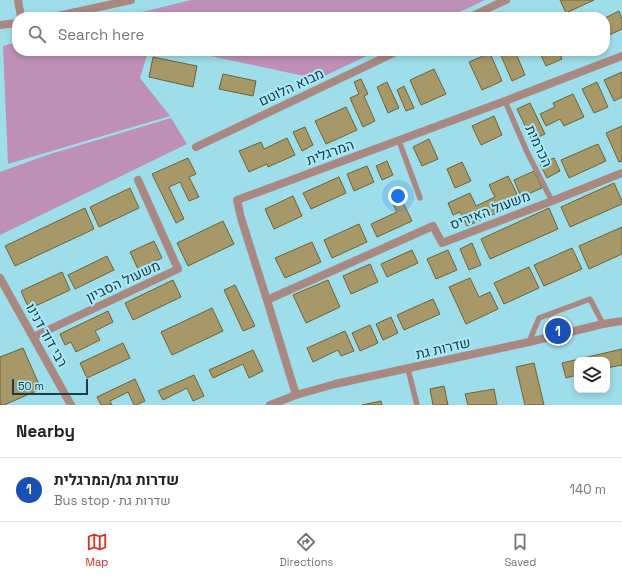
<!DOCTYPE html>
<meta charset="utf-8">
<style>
body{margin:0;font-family:"Space Grotesk",Heebo,sans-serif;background:#f6f6f6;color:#222}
.controls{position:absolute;right:12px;bottom:12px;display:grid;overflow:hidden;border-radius:8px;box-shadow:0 2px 6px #0003}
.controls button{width:36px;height:36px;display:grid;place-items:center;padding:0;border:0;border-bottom:1px solid #e0e0e0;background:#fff;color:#222;font:20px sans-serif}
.scale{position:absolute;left:12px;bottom:10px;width:76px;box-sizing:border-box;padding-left:4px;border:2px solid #213b41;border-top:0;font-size:11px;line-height:14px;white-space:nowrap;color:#213b41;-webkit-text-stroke:3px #aaeaf8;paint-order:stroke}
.you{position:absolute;left:398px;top:196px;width:14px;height:14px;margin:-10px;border:3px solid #fff;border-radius:50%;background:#1a73e8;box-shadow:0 0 0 6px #1a73e833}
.badge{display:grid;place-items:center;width:26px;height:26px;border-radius:50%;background:#d93025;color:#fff;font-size:13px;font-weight:700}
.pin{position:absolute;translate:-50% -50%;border:2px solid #fff;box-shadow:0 1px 4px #0006}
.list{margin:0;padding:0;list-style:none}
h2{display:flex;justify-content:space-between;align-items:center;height:52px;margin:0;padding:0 16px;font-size:17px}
h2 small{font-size:13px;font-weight:400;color:#767676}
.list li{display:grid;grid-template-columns:26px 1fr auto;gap:12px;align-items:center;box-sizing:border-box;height:64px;padding:0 16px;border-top:1px solid #e0e0e0}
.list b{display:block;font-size:15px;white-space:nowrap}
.list p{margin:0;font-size:13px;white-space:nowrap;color:#767676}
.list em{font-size:13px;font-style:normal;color:#767676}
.icon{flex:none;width:22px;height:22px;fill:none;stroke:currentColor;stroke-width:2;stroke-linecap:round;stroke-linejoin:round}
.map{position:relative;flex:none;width:622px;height:405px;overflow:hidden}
.search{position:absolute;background:#fff;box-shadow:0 2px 6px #0003;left:12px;right:12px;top:12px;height:44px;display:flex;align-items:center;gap:10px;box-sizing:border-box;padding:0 14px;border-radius:16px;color:#767676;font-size:15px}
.sheet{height:116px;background:#fff}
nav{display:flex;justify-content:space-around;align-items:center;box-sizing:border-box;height:56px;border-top:1px solid #e0e0e0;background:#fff;font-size:11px;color:#767676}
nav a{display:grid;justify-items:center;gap:2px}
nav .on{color:#d93025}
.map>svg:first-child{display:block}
.green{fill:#be90b6}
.building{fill:#a79869;stroke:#706234}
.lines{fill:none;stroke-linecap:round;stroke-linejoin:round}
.service{stroke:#a98881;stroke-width:5.5}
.minor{stroke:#a98881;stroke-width:8}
.tertiary{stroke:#a98881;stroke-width:8}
.labels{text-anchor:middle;stroke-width:4;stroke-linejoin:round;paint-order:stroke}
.street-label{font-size:14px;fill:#213b41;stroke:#aaeaf8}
</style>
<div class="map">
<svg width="622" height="405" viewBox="0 0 622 405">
<rect width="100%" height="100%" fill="#9eddea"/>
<path class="green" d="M191 0H485L449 17H122Z
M17 42V51H148L140 78 170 116 8 164 3 46Z
M187 51H377L318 79Z
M171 118 187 144 0 235V172L47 155Z"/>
<path class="building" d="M560 0H594L566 13Z
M619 11 622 19V29L605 37V18Z
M499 51H515L525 75 512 81Z
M539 51H559L562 59 546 66Z
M490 53 502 81 482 90 469 62Z
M153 57 197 66 193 87 149 77Z
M434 69 446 94 421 105 410 80Z
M622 72V97L614 101 604 80Z
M223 74 256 81 253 96 219 89Z
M361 79 368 94 364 96 375 121 363 127 350 98 359 94 354 82Z
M387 82 399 108 388 113 377 87Z
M597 82 608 107 594 113 582 89Z
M404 86 414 108 406 111 397 90Z
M573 94 584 117 564 126 560 119 546 126 540 114 555 107 553 103Z
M530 103 545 134 532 140 517 109Z
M346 107 357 130 326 144 315 121Z
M494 116 502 135 481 145 472 126Z
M622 126V161L619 162 606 133Z
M305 127 313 145 302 151 293 132Z
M287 138 295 155 268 167 267 164 249 172 239 151 261 142 264 149Z
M429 139 438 159 422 166 413 147Z
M598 144 606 161 569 178 561 160Z
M188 158 196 174 189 177 199 197 189 201 180 182 169 187 184 219 176 223 152 174Z
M554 158 560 171 547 178 540 164Z
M387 161 393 175 382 180 376 166Z
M462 162 471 181 455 188 447 169Z
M367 166 374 182 354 191 347 174Z
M534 171 542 188 521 197 514 180Z
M508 176 517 194 502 201 506 209 467 226 460 212 453 215 448 203 470 193 476 206 495 197 489 185Z
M339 177 346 193 311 209 303 193Z
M614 183 622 201V204L570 227 561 207Z
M130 188 139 208 99 227 90 207Z
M398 192 412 221 377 237 371 224 397 212 389 196Z
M293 196 302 216 274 229 265 209Z
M85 208 94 229 15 266 5 246Z
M549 208 558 229 490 259 481 239Z
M223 221 234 244 188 266 177 243Z
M359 224 367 242 332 258 324 240Z
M622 227V254L589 269 579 246Z
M154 241 162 258 138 269 130 252Z
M312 242 321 262 285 278 275 258Z
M472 243 481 265 469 270 460 249Z
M572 248 582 269 544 286 534 265Z
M412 250 418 263 387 277 381 264Z
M448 250 457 270 436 279 427 259Z
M107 256 114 270 75 289 68 275Z
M370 264 378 282 351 294 343 276Z
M529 267 539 288 504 304 494 283Z
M62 272 70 290 29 309 21 291Z
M470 278 479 297 490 292 498 309 466 324 449 287Z
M173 280 181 297 133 320 125 303Z
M328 280 340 307 306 323 293 295Z
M235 285 255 326 243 331 224 290Z
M433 299 440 314 404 330 397 315Z
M212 308 223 331 172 355 161 332Z
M108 311 113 322 95 331 100 340 76 352 71 342 65 345 60 334Z
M391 317 398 333 383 340 376 324Z
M370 325 378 343 360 351 352 333Z
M345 331 354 351 341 356 338 350 313 362 307 348Z
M123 343 130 358 87 378 80 363Z
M23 348 41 389 4 405H0V357Z
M622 349V365L607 368V360H577V375L566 378 562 363Z
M253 350 263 371 249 378 243 364 213 378 209 370Z
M534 363 544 405H525L516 367Z
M194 375 204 396 193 401 187 388 163 400 158 391Z
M135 379 145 401 136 405H134L128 392 110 401 112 405H101L97 397Z
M444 386 448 405H433L430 389Z
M494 389 497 405H468L465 394Z
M381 401 382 405H362Z"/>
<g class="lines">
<path class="service" d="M505 101 527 152 552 201
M399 141 420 198
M529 342 539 318 590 299 603 324
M408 369 417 405"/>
<path class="minor" d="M18 0 21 17
M470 17 506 0
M196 147 398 51
M0 278 71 405
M267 300 433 226 442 243 552 201 622 173
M33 337 178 269 138 180
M296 395 267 300 241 218 237 200 505 101 622 56
M270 405 296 395 335 384 529 342 603 324 622 321"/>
<path class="tertiary" d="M53 17 131 0
M0 25 17 23"/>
</g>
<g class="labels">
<g class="street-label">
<text transform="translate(291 87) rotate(-25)" y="5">מבוא הלוטם</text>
<text transform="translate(539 146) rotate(65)" y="5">הכרמית</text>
<text transform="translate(330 152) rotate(-20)" y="5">המרגלית</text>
<text transform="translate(490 210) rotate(-21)" y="5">משעול האיריס</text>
<text transform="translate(123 281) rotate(-25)" y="5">משעול הסביון</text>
<text transform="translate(47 335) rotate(61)" y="5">רבי דוד דנינו</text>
<text transform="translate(443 348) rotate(-13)" y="5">שדרות גת</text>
</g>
</g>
</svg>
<div class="controls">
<button><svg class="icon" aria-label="layers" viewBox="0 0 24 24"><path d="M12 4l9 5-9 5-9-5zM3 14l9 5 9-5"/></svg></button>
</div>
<div class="scale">50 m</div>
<div class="you"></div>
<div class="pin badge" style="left:558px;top:331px;background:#1a4fb4">1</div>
<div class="search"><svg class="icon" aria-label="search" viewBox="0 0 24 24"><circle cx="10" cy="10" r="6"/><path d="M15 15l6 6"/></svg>Search here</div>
</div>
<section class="sheet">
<h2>Nearby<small></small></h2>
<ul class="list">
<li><span class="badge" style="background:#1a4fb4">1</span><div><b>שדרות גת/המרגלית</b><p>Bus stop · שדרות גת</p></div><em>140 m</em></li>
</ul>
</section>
<nav>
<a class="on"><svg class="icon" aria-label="map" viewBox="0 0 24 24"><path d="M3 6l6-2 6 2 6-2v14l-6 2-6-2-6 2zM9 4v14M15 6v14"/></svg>Map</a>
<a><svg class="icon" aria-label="directions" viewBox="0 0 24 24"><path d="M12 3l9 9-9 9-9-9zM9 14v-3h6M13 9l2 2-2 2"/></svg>Directions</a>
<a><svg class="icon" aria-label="saved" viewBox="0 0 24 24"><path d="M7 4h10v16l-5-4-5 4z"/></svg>Saved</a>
</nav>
